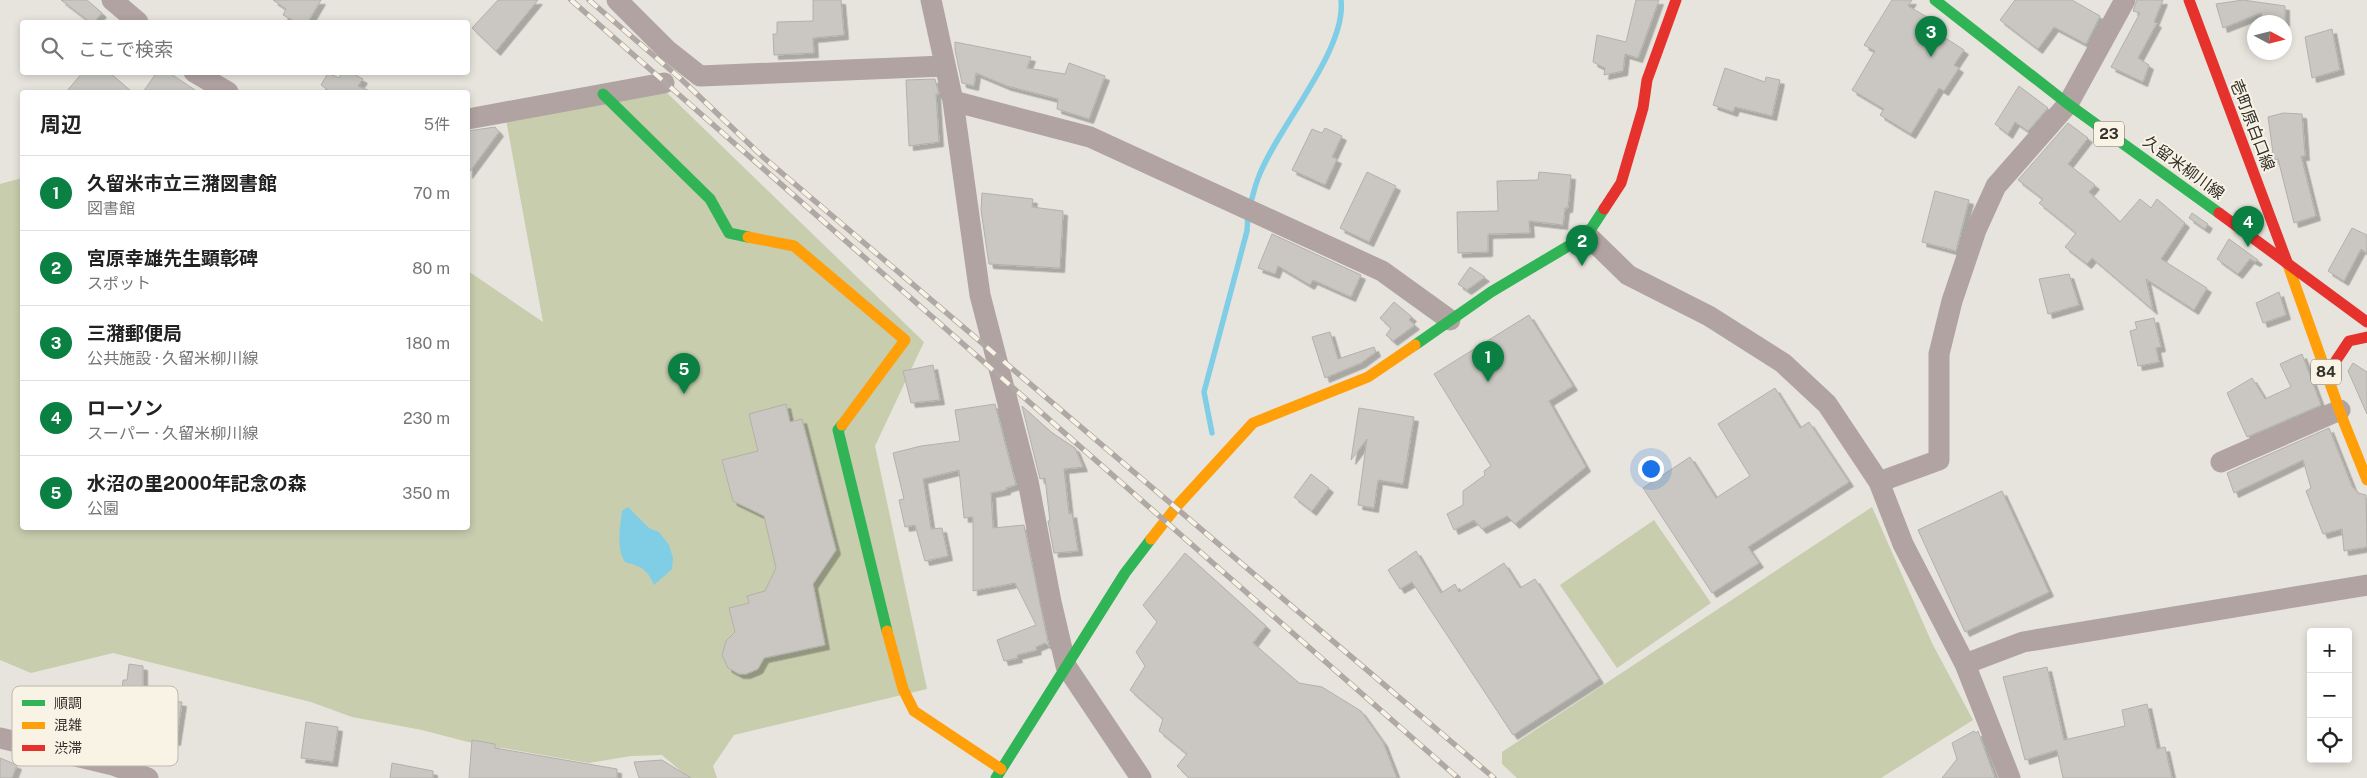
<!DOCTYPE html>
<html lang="ja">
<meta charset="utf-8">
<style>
body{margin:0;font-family:"Public Sans","Noto Sans JP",sans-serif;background:#f2f2f2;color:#222}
.controls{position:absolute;right:15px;bottom:15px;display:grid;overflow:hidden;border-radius:5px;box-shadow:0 2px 8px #0003}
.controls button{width:45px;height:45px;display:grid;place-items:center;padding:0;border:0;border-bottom:1px solid #e0e0e0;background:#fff;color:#222;font:25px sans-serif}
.compass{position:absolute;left:2247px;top:15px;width:45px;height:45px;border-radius:50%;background:#fff;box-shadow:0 2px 8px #0003;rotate:97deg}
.you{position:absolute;left:1650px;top:468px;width:18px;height:18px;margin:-12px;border:4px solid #fff;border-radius:50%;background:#1a73e8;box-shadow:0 0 0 8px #1a73e833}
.badge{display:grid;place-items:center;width:32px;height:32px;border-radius:50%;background:#0b8043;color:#fff;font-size:16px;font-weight:700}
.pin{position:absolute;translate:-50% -41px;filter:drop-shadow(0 1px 2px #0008)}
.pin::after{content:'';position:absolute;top:26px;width:18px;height:15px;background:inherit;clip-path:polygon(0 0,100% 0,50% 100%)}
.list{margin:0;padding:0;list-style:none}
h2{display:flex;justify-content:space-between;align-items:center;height:65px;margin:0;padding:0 20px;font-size:21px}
h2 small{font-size:16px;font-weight:400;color:#767676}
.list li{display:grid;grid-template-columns:32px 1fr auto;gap:15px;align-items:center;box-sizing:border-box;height:75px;padding:0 20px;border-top:1px solid #e0e0e0}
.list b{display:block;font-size:19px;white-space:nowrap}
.list p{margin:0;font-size:16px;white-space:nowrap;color:#767676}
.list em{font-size:16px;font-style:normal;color:#767676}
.icon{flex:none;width:28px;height:28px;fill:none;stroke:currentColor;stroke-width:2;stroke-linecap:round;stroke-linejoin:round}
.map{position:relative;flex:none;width:2367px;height:778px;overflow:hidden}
.search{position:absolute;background:#fff;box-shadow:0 2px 8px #0003;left:20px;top:20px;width:450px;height:55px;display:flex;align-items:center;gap:12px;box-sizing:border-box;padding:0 18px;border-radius:5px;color:#767676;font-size:19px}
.panel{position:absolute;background:#fff;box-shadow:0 2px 8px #0003;left:20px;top:90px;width:450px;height:440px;border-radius:5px}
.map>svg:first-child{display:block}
.green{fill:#c7cdad}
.water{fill:#7fcee6}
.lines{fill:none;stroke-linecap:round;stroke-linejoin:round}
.stream{stroke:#7fcee6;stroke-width:5.5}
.building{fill:#cac7c2;stroke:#b3b0ab;filter:url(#shadow)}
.street{stroke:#b0a3a1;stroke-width:21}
.fast{stroke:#30b455;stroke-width:11}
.slow{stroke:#ff9f0a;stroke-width:11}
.jam{stroke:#e5322d;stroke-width:11}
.rail-casing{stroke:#b0a8a5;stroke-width:5.5}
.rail{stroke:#f9f3e6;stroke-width:4;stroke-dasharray:11;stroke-linecap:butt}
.labels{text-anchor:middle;stroke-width:4;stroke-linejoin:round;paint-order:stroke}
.shield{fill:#f9f3e6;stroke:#6e6a63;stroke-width:1}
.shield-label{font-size:15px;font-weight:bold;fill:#32302b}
.street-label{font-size:16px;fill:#32302b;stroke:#f9f3e6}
.key{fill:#f9f3e6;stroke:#bdb8ae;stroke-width:1}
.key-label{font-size:14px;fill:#32302b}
</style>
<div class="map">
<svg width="2367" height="778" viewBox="0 0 2367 778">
<defs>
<filter id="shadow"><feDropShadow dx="4.5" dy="4.5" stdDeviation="0" flood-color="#0004"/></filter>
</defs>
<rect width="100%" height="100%" fill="#e7e4dd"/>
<path class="green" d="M662 88 924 342 875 446 927 689 734 735 713 766 717 778H686L682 772 662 755 631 756 589 763 468 742 422 730 352 717 311 702 113 653 31 673 0 660V184L22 178V528H468V271L543 322 505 114Z
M1872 507 1932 643 1973 720 1881 778H1517L1502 764V752Z
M1654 520 1711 603 1617 668 1560 585Z"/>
<path class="water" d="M628 507 649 528 659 532 669 545 673 558 672 569 654 585C647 569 642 567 625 562 616 547 620 528 622 511Z"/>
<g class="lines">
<path class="stream" d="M1250 205C1253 196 1255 185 1259 176 1277 128 1347 50 1341 0
M1212 433 1204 392 1247 231 1248 214"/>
</g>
<path class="building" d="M61 0H87L102 13 94 22H90Z
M273 0H321L308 22H296L283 15 286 9Z
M498 0H538L496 51 472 28Z
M813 0H841L844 35 813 38 814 53 774 55 773 34H777V22L813 21Z
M1636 0H1659L1638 58 1625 54 1623 71 1604 75 1605 68 1593 62 1597 35 1626 42Z
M1892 0H1912L1908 6 1934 21 1930 28 1964 50 1954 65 1959 68 1944 91 1939 88 1911 134 1880 115 1884 109 1852 90 1875 51 1864 45Z
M2015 0H2072L2100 16 2086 44 2054 27 2038 49 2000 20Z
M2137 0H2163L2154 22 2157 23 2138 58 2149 65 2143 82 2111 67 2140 13 2133 11Z
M2243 0 2285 6V22H2263L2261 13 2223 28 2216 4Z
M2332 29 2340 70 2312 78 2305 37Z
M955 42 1031 57 1027 68 1065 74 1069 63 1105 76 1089 119 1057 109 1058 99 1007 86 976 73 974 86 962 83 955 50Z
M1725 68 1765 82 1766 77 1780 80 1772 116 1735 107 1733 112 1713 105Z
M83 72H109L132 92H66Z
M157 72H168L198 92H143Z
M342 72H350L363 79 358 86 372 92H327L328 90 321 85 328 73 339 78Z
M935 79 939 94H936L939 142 909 146 906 80Z
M2019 86 2048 108 2028 131 2015 122 2008 134 1995 124Z
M2283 113 2302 114 2305 156H2301L2316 216 2294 223 2278 159 2274 160 2268 117Z
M2068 123 2088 138 2068 164 2095 185 2089 192 2120 222 2140 199 2151 208 2157 199 2185 223 2161 259 2207 288 2194 310 2146 279 2153 310 2092 258 2087 264 2065 247 2076 233 2039 203 2043 199 2018 180Z
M495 127 499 132 468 174V131Z
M1325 128 1342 136 1332 157 1337 159 1325 185 1292 170 1312 129 1322 133Z
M1367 172 1396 186 1369 242 1340 228Z
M1539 172 1571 175 1568 208H1565L1563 225 1529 221 1530 233 1488 234V252L1458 253 1457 212 1498 211 1497 181 1538 180Z
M1935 191 1969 200 1956 251 1922 242Z
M982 193 1033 199 1032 207 1063 211 1060 268 989 264 981 210Z
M2192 213 2208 224 2205 229 2189 218Z
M2352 228 2367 235V253L2361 249 2344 281 2328 271Z
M1272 234 1361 275 1351 297 1313 280 1310 285 1278 266 1275 274 1258 268Z
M2229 239 2258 260 2256 262 2250 259 2238 274 2217 259Z
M1470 267 1485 277 1467 290 1458 284Z
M2069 274 2079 305 2048 314 2039 279Z
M2279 292 2286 315 2263 323 2256 303Z
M1394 302 1412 317 1409 320 1415 325 1393 341 1386 335 1391 328 1380 318Z
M1529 315 1573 386 1549 401 1586 467 1515 524 1507 516 1482 529 1474 520 1454 530 1447 514 1463 505V491L1485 475 1484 471 1491 466 1434 374Z
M2154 318 2161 347 2156 348 2159 362 2138 366 2130 331 2137 329 2135 322Z
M1330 332 1338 359 1374 347 1376 352 1361 363 1325 378 1312 337Z
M2302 354 2321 405 2247 437 2227 393 2252 378 2265 399 2291 387 2280 364Z
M2353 363 2367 372V414L2348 371Z
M933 365 940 400 911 403 903 371Z
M1775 388 1800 428 1809 422 1849 482 1748 547 1759 563 1712 593 1643 488 1690 457 1716 498 1750 476 1718 424Z
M786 404 790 422 802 419 836 550 813 584 825 645 764 658 758 669 746 674H739L728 668 722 655 726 641 735 632 729 608 749 603 747 596 765 591 776 568 764 516 733 501 722 460 758 451 749 414Z
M995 404 1016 485 1006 488V490L991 493 993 528 1024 525 1049 647 1045 643 1036 647 1037 650 1017 655 1018 658 1004 661 997 640 1036 625 1015 583 973 591V517L964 518 959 470 923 479 931 529 942 528 948 556 925 561 915 525 905 527 899 500 904 499 893 453 921 446 960 441 955 410Z
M1022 406 1051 432 1075 448 1083 467 1064 469 1069 514 1072 513 1078 551 1054 553 1048 521H1050L1045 478 1040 479Z
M1359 408 1414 417 1403 484 1378 480 1374 508 1358 505 1367 439 1351 460Z
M2329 428 2352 486 2358 493 2366 495 2367 547 2344 551 2342 529 2323 534 2306 491 2311 488 2303 460 2234 493 2227 473Z
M1311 474 1329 488 1312 511 1294 497Z
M2002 491 2049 592 1965 632 1918 530Z
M1416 551 1441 593 1455 584 1459 592 1504 563 1520 588 1535 579 1599 679 1513 735 1412 582 1400 589 1388 570Z
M1185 553 1266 626 1253 643 1299 683 1322 687 1361 711 1383 742 1397 778H1189L1177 766 1187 754 1159 731 1163 719 1130 690 1145 666 1136 652 1157 622 1143 605Z
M129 664 143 666V698L182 702 176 741 135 733V740H121V737H111L112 721H119L123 680H127Z
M2047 667 2064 740 2125 726 2122 710 2147 704 2157 749 2165 747 2172 778H2063L2057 750 2025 760 2003 677Z
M306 722 338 727 333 762 301 758Z
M1974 731 1976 733 1978 731 1995 778H1942L1957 759 1952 743Z
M472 740 495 744V748L617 769V778H469Z
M0 758 17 765 12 778H0Z
M662 760 691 778H639L634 762Z
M392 763 433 771V778H390Z"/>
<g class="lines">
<path class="street" d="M112 0 138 22
M617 0 667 50 700 76 944 66
M931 0 953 101 980 295 1028 481 1051 602 1066 666 1141 778
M194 72 228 92
M953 101 1090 137 1382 271 1450 320
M468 119 664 83
M1587 235 1628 275 1709 316 1783 363 1827 404 1879 482
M2221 462 2340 410
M1965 664 2023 642 2367 585
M0 738 113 765 148 778
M2010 778 1965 664 1903 544 1879 482 1939 460V354L1952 301 1976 230 1996 186 2068 104 2125 0"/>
<path class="fast" d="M1935 0 2068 104 2219 213
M603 94 710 199 729 233 748 237
M1415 345 1491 292 1587 235 1604 209
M842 425 838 430 887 631
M996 778 1125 573 1151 539"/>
<path class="slow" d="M748 237 794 246 905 340 842 425
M2287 262 2343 420 2367 480
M1151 539 1177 506 1253 423 1368 377 1415 345
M887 631 903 689 914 711 1001 769"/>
<path class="jam" d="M2189 0 2287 262
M1604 209 1621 183 1643 108 1647 80 1676 0
M2219 213 2367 322
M2327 374 2349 341 2367 337"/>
<defs>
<path id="rail" d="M571 0 1458 778
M589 0 681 79 763 157 1494 778"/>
</defs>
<use href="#rail" class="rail-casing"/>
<use href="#rail" class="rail"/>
</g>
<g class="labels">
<g class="shield">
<rect x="2094" y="121.5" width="30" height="25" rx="4"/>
<rect x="2311" y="359.5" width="30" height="25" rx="4"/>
</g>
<g class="shield-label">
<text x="2109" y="139">23</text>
<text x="2326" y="377">84</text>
</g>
<g class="street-label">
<text transform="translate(2253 125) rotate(69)" y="6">壱町原白口線</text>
<text transform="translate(2184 167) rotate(36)" y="6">久留米柳川線</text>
</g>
</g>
<rect x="12" y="686" width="166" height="80" rx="8" class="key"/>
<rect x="22" y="700" width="23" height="6" fill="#30b455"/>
<rect x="22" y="722" width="23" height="7" fill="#ff9f0a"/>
<rect x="22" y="745" width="23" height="6" fill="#e5322d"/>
<g class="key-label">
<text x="54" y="708">順調</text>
<text x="54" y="730">混雑</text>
<text x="54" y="753">渋滞</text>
</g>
</svg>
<div class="controls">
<button>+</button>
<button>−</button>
<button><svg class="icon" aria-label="locate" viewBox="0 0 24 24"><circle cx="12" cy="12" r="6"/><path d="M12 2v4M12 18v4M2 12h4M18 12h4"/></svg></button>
</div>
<svg class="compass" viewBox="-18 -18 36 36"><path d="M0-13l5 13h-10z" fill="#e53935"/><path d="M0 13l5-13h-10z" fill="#767676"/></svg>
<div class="you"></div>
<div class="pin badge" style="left:1488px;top:382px">1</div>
<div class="pin badge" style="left:1582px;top:266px">2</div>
<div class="pin badge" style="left:1931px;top:57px">3</div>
<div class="pin badge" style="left:2248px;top:247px">4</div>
<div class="pin badge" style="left:684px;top:394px">5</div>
<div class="search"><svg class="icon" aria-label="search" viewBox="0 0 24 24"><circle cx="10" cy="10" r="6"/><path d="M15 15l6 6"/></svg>ここで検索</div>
<section class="panel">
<h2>周辺<small>5件</small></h2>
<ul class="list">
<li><span class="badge">1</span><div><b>久留米市立三潴図書館</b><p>図書館</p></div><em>70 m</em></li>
<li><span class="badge">2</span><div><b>宮原幸雄先生顕彰碑</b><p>スポット</p></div><em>80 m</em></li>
<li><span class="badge">3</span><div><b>三潴郵便局</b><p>公共施設 · 久留米柳川線</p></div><em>180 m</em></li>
<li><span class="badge">4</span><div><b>ローソン</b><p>スーパー · 久留米柳川線</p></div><em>230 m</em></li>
<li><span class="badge">5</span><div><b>水沼の里2000年記念の森</b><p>公園</p></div><em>350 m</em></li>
</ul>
</section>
</div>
